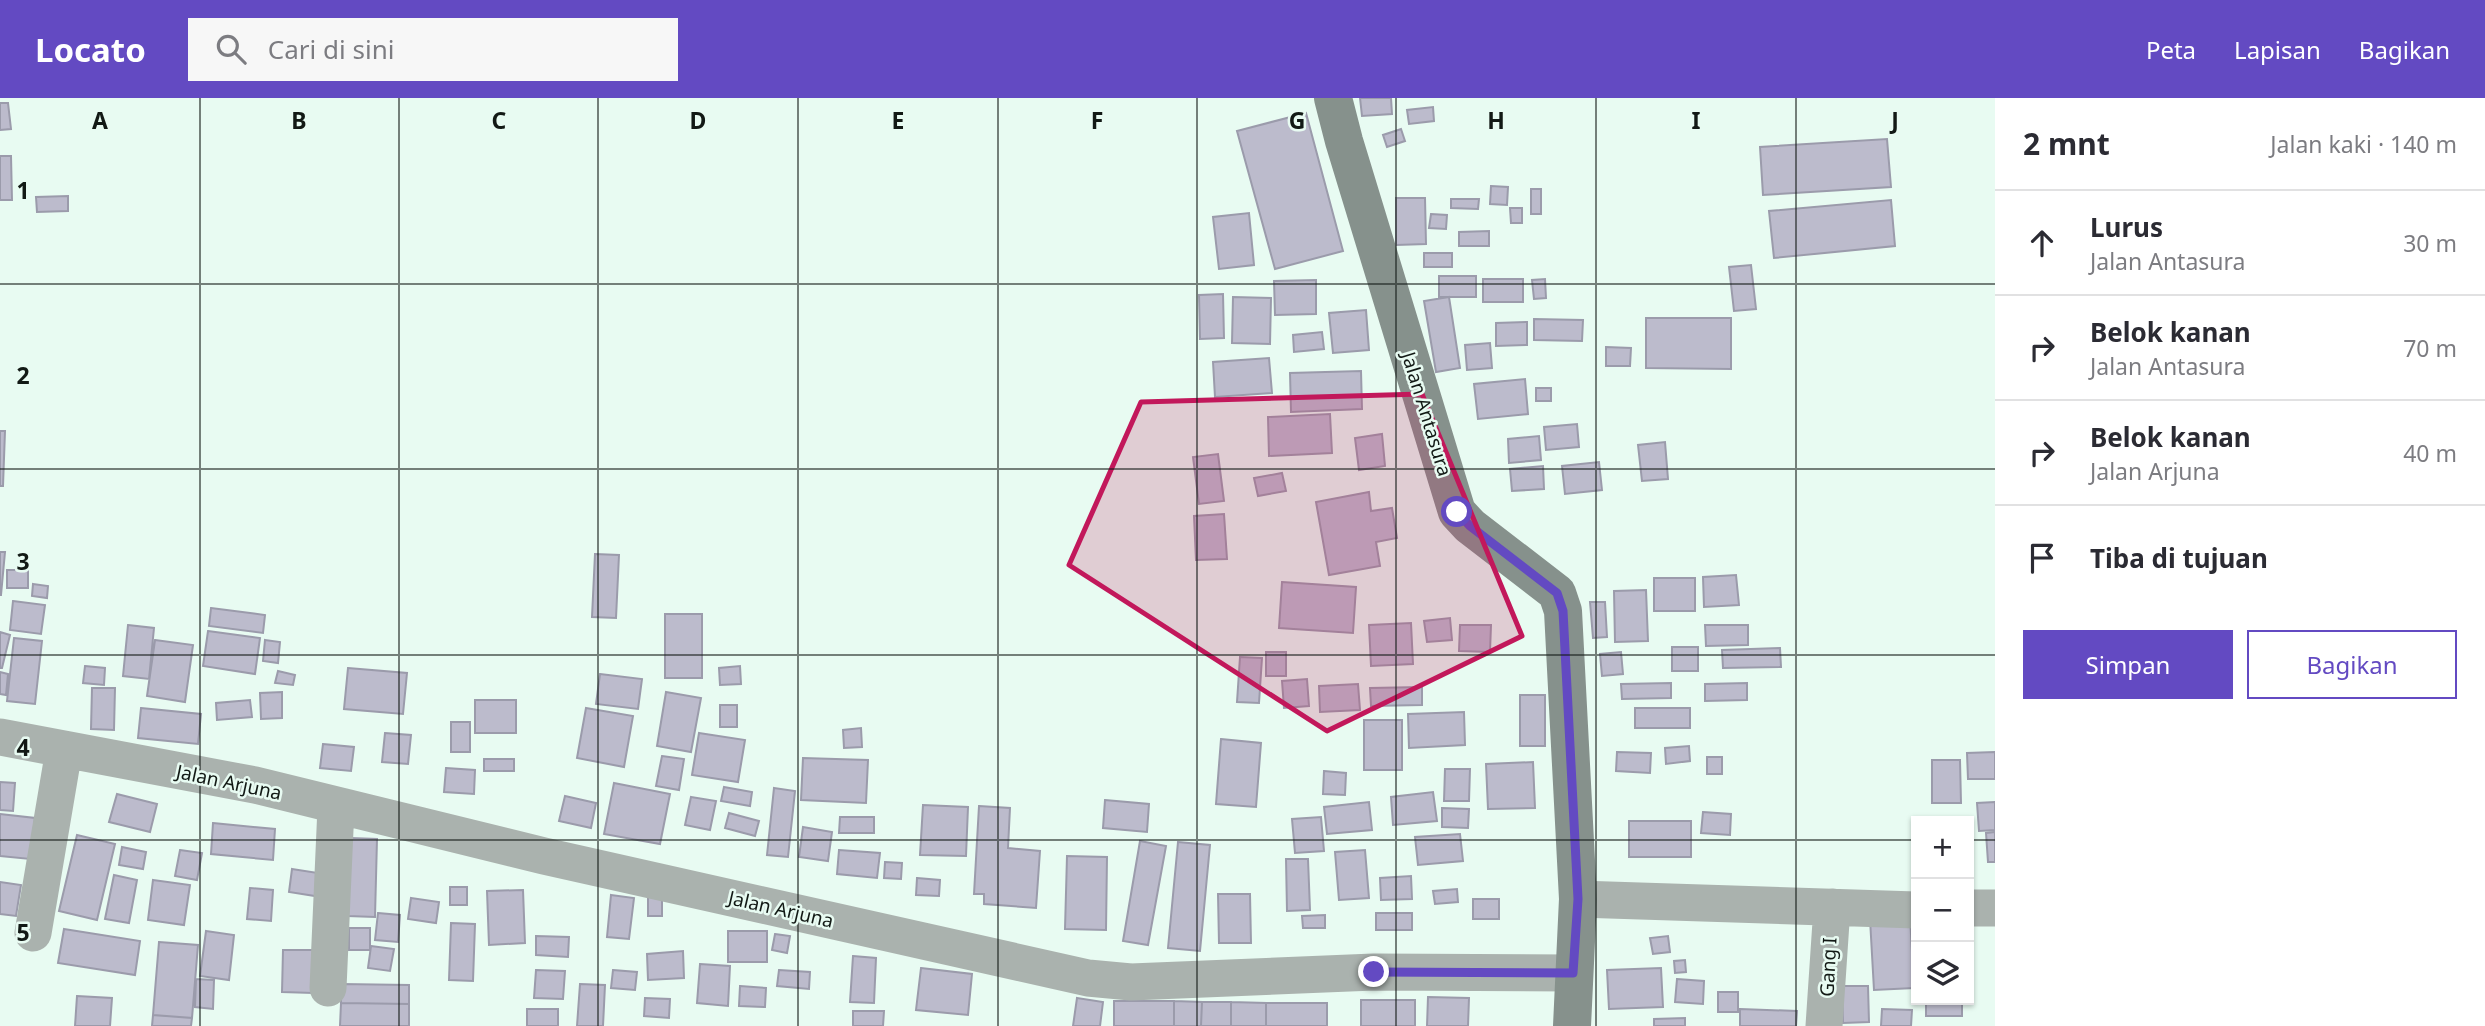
<!DOCTYPE html>
<html lang="id">
<meta charset="utf-8">
<style>
body{margin:0;font-family:"Noto Sans",sans-serif;background:#f7f7f7;color:#2b2b33}
.controls{position:absolute;right:21px;bottom:21px;display:grid;overflow:hidden;border-radius:0px;box-shadow:0 2px 5px #0004}
.controls button{width:63px;height:63px;display:grid;place-items:center;padding:0;border:0;border-bottom:2px solid #e1e1e2;background:#fff;color:#2b2b33;font:35px sans-serif}
.stop{position:absolute;width:21px;height:21px;margin:-16px;border:5px solid #634ac2;border-radius:50%;background:#fff}
.stop.end{background:#634ac2;border-color:#fff;box-shadow:0 2px 7px #0008}
.list{margin:0;padding:0;list-style:none}
h2{display:flex;justify-content:space-between;align-items:center;height:91px;margin:0;padding:0 28px;font-size:30px}
h2 small{font-size:23px;font-weight:400;color:#7c7c81}
.list li{display:grid;grid-template-columns:46px 1fr auto;gap:21px;align-items:center;box-sizing:border-box;height:105px;padding:0 28px;border-top:2px solid #e1e1e2}
.list b{display:block;font-size:26px;white-space:nowrap}
.list p{margin:0;font-size:23px;white-space:nowrap;color:#7c7c81}
.list em{font-size:23px;font-style:normal;color:#7c7c81}
.actions{display:flex;gap:14px;padding:21px 28px}
.actions a{flex:1;padding:16px 0;border:2px solid #634ac2;border-radius:0px;text-align:center;font-size:24px;color:#634ac2}
.actions .main{background:#634ac2;color:#fff}
.icon{flex:none;width:38px;height:38px;fill:none;stroke:currentColor;stroke-width:2;stroke-linecap:round;stroke-linejoin:round}
.map{position:relative;flex:none;width:1995px;height:928px;overflow:hidden}
header{display:flex;align-items:center;gap:42px;box-sizing:border-box;height:98px;padding:0 35px;background:#634ac2;color:#fff}
header strong{font-size:33px}
nav{display:flex;gap:38px;margin-inline-start:auto;font-size:24px}
.search{width:490px;height:63px;background:#f7f7f7;display:flex;align-items:center;gap:18px;box-sizing:border-box;padding:0 24px;border-radius:0px;color:#7c7c81;font-size:26px}
main{display:flex}
aside{flex:1;background:#fff}
.map>svg:first-child{display:block}
.building{fill:#bcbbcc;stroke:#9b9bab;stroke-width:2}
.lines{fill:none;stroke-linecap:round;stroke-linejoin:round}
.minor{stroke:#aab2ae;stroke-width:37}
.secondary{stroke:#86918c;stroke-width:38}
.route{stroke:#634ac2;stroke-width:9}
.marked{fill:#c2185b;fill-opacity:0.2;stroke:#c2185b;stroke-width:5;stroke-linejoin:round}
.grid{fill:none;stroke:#121915;stroke-width:2;stroke-opacity:0.55}
.labels{text-anchor:middle;stroke-width:5;stroke-linejoin:round;paint-order:stroke}
.street-label{font-size:19px;fill:#121915;stroke:#e8fbf2}
.grid-label{font-size:23px;text-anchor:middle;font-weight:bold;fill:#121915;stroke:#e8fbf2;stroke-width:5;stroke-linejoin:round;paint-order:stroke}
</style>
<header>
<strong>Locato</strong>
<div class="search"><svg class="icon" aria-label="search" viewBox="0 0 24 24"><circle cx="10" cy="10" r="6"/><path d="M15 15l6 6"/></svg>Cari di sini</div>
<nav><a>Peta</a><a>Lapisan</a><a>Bagikan</a></nav>
</header>
<main>
<div class="map">
<svg width="1995" height="928" viewBox="0 0 1995 928">
<rect width="100%" height="100%" fill="#e8fbf2"/>
<path class="building" d="M1360 0H1391L1392 16 1362 18Z
M0 5H8L11 31 0 32Z
M1433 9 1434 23 1409 26 1407 12Z
M1306 15 1343 153 1275 171 1237 33Z
M1401 31 1405 43 1387 49 1383 37Z
M1887 41 1891 89 1763 97 1760 49Z
M0 58H11L12 102H0Z
M1491 88 1508 89 1507 107 1490 106Z
M1531 91H1541V116H1531Z
M68 98V113L37 114 36 99Z
M1396 100H1425L1426 146 1396 147Z
M1451 101H1479L1478 111 1451 110Z
M1891 102 1895 148 1774 160 1769 113Z
M1510 110H1522V125H1511Z
M1249 115 1254 167 1219 171 1213 119Z
M1431 116 1447 117 1446 131 1429 130Z
M1489 133V148H1459V134Z
M1424 155H1452V169H1424Z
M1751 167 1756 211 1734 213 1729 169Z
M1439 178H1476V199H1439Z
M1483 181H1523V204H1483Z
M1545 181 1546 200 1534 201 1532 182Z
M1316 182V216L1275 217 1274 183Z
M1223 196 1224 240 1200 241 1199 197Z
M1233 199 1271 200 1270 246 1232 245Z
M1449 199 1460 270 1436 274 1424 203Z
M1366 212 1369 252 1333 255 1329 215Z
M1646 220H1731V271L1646 270Z
M1534 221 1583 222 1582 243 1534 242Z
M1527 224V247L1496 248V225Z
M1322 234 1324 251 1294 254 1293 237Z
M1490 245 1492 270 1467 272 1465 247Z
M1606 249 1631 250 1630 268H1606Z
M1269 260 1272 295 1215 299 1213 264Z
M1361 273 1362 311 1291 314 1290 275Z
M1525 281 1528 316 1478 321 1474 286Z
M1536 290H1551V303H1536Z
M1330 316 1332 355 1269 358 1268 319Z
M1577 326 1579 349 1546 352 1544 329Z
M0 333H5L3 388H0Z
M1382 336 1385 368 1359 372 1355 340Z
M1539 338 1541 362 1509 365 1508 341Z
M1665 344 1668 381 1642 383 1638 347Z
M1218 356 1224 403 1199 406 1193 359Z
M1599 364 1602 392 1565 396 1562 368Z
M1543 368 1544 391 1512 393 1510 371Z
M1282 375 1286 393 1258 398 1254 380Z
M1369 394 1371 413 1392 410 1397 440 1376 444 1380 468 1329 477 1316 404Z
M1224 416 1227 461 1196 462 1194 418Z
M0 454H5L1 497H0Z
M595 456 619 457 616 520 592 519Z
M7 472H28V490H7Z
M1736 477 1739 507 1704 509 1703 479Z
M1654 480H1695V513H1654Z
M1282 484 1356 489 1353 535 1279 530Z
M33 486 48 488 47 500 32 498Z
M1646 492 1648 543 1615 544 1614 493Z
M13 503 45 507 41 536 10 532Z
M1590 504H1605L1607 539 1593 540Z
M211 510 265 517 263 535 209 528Z
M665 516H702V580H665Z
M1450 520 1452 542 1427 544 1424 523Z
M1411 525 1413 566 1371 568 1369 527Z
M128 527 154 530 149 581 123 578Z
M1460 527H1491L1490 554 1459 553Z
M1705 527H1748V547L1706 548Z
M208 533 260 540 255 576 203 568Z
M0 534 10 537 2 570H0Z
M14 540 42 543 35 606 7 603Z
M155 542 193 547 185 604 147 598Z
M265 542 280 544 278 565 263 563Z
M1672 549H1698V573H1672Z
M1780 550 1781 569 1723 570 1722 552Z
M1266 554H1286V578H1266Z
M1621 554 1623 576 1602 578 1600 556Z
M1240 559 1262 560 1259 605 1237 604Z
M85 568 105 570 104 587 83 585Z
M740 568 741 586 720 587 719 570Z
M348 570 407 575 403 616 344 611Z
M278 573 295 577 293 587 275 585Z
M0 574 8 576 6 597 0 596Z
M600 576 642 581 638 611 596 606Z
M1307 581 1309 608 1284 610 1282 583Z
M1671 585V600L1622 601 1621 586Z
M1747 585V602L1705 603V586Z
M1358 586 1360 612 1320 614 1319 588Z
M1422 589V607L1371 608 1370 590Z
M92 590H115L114 632 91 631Z
M282 594V620L261 621 260 595Z
M666 594 701 600 691 654 657 648Z
M1520 597H1545V648H1520Z
M250 602 252 619 217 622 216 605Z
M475 602H516V635H475Z
M720 607H737V629H720Z
M141 610 201 616 198 646 138 640Z
M586 610 633 618 624 669 577 660Z
M1635 610H1690V630H1635Z
M1464 614 1465 647 1409 650 1408 616Z
M1364 622H1402V672H1364Z
M451 624H470V654H451Z
M861 630 862 649 844 650 843 632Z
M385 635 411 637 408 666 382 664Z
M699 635 745 642 738 684 692 677Z
M1221 641 1261 645 1256 709 1216 706Z
M323 646 354 649 351 673 320 670Z
M1689 648 1690 663 1666 666 1665 650Z
M1617 654 1651 655 1650 675 1616 673Z
M1995 654V681H1968L1967 655Z
M662 658 684 661 679 692 656 688Z
M1707 659H1722V676H1707Z
M803 660 868 662 866 705 801 702Z
M484 661H514V673H484Z
M1932 662H1960L1961 705H1932Z
M1533 664 1535 710 1488 711 1486 666Z
M446 670 475 672 474 696 444 694Z
M1445 671H1470L1469 703H1444Z
M1324 673 1346 675 1345 697 1323 696Z
M0 684 15 685 13 713 0 712Z
M614 685 670 696 660 746 604 736Z
M724 689 752 694 750 708 721 703Z
M774 690 795 693 788 759 767 757Z
M1433 694 1437 723 1393 727 1391 699Z
M117 696 157 706 150 734 109 724Z
M565 698 596 705 591 730 559 723Z
M691 699 716 703 710 732 685 727Z
M1105 702 1149 706 1147 734 1103 730Z
M1369 704 1372 732 1327 736 1324 709Z
M1995 704V732L1979 733 1977 705Z
M923 707 968 709 966 758 920 757Z
M979 708 1010 710 1008 750 1040 753 1036 810 984 806V796H974Z
M1442 710 1469 711 1468 730 1442 729Z
M1703 714 1731 716 1730 737 1701 735Z
M729 715 759 723 755 738 725 730Z
M0 716 35 720 30 761 0 758Z
M840 719H874V735H839Z
M1321 719 1324 753 1295 755 1292 721Z
M1629 723H1691V759H1629Z
M213 725 275 731 273 762 211 756Z
M803 729 832 734 828 763 799 759Z
M1995 734V764H1988L1986 735Z
M1460 736 1463 763 1418 767 1415 739Z
M77 737 115 746 97 822 59 813Z
M350 740 377 741 375 819 348 818Z
M1140 743 1166 748 1148 847 1123 843Z
M1178 744 1210 747 1200 853 1168 850Z
M122 749 146 754 143 771 119 767Z
M180 752 202 755 197 782 175 778Z
M839 752 880 755 877 780 837 776Z
M1365 752 1369 800 1339 802 1335 754Z
M1067 758 1107 759 1106 832 1065 831Z
M1286 761H1308L1310 812 1287 813Z
M885 764 902 765 901 781 884 780Z
M292 771 318 775 315 798 289 794Z
M114 777 137 782 129 825 105 821Z
M1411 778 1412 801 1381 802 1380 780Z
M917 780 940 782 939 798 916 797Z
M153 782 190 787 184 827 148 822Z
M0 784 21 787 16 818 0 816Z
M450 789H467V807H450Z
M250 790 273 792 271 823 247 821Z
M1457 791 1458 804 1435 806 1433 793Z
M523 792 525 845 489 847 487 793Z
M648 796H662V818H648Z
M1218 796H1250L1251 845H1219Z
M611 797 634 800 629 841 607 839Z
M411 800 439 804 436 825 408 821Z
M1473 801H1499V821H1473Z
M378 815 400 817 398 844 375 842Z
M1376 815H1412V832H1376Z
M1325 817V830H1303L1302 818Z
M1910 818 1914 890 1874 892 1870 821Z
M451 825 475 826 473 883 449 882Z
M349 830H370V852H349Z
M64 831 140 843 135 877 58 865Z
M206 833 234 837 229 882 200 878Z
M728 833H767V864H728Z
M775 836 790 838 787 855 772 852Z
M536 838 569 839 568 859 536 857Z
M1668 838 1670 854 1653 856 1650 840Z
M159 844 198 847 192 920 153 917Z
M371 848 394 851 390 873 368 870Z
M283 852H314L313 895 282 894Z
M683 853 684 880 648 882 647 856Z
M853 858 876 860 874 905 850 904Z
M1685 862 1686 874 1675 875 1674 863Z
M700 866 730 868 728 908 697 905Z
M921 870 972 876 968 917 916 912Z
M1661 870 1663 909 1609 911 1607 872Z
M536 872 565 873 563 901 534 900Z
M613 872 637 874 635 892 611 890Z
M779 872 810 874 809 891 777 888Z
M196 881 214 882 213 911 195 909Z
M1677 881 1704 883 1703 906 1675 904Z
M341 886 409 887V906L341 905Z
M580 886 605 887 603 928H577Z
M740 888 766 890 765 909 739 908Z
M1842 888H1868L1869 924 1843 925Z
M1718 894H1738V914H1718Z
M77 898 112 900 110 928H75Z
M1428 899 1469 900 1468 928H1427Z
M645 900 670 901 669 920 644 918Z
M1077 900 1103 904 1100 928H1073Z
M1361 902H1415V928H1361Z
M1926 902H1962V918H1926Z
M1114 903H1174V928H1114Z
M1174 903 1202 904 1201 928H1174Z
M1202 904H1231V928H1201Z
M1231 904 1266 905V928H1231Z
M341 905 409 906V928H340Z
M1266 905H1327V928H1266Z
M527 911H558V928H527Z
M1740 911 1797 913 1796 928H1740Z
M1882 911 1912 912 1911 928H1881Z
M853 913H884L883 928H853Z
M153 917 192 920 191 928H152Z
M1685 920V928H1654V921Z"/>
<g class="lines">
<path class="minor" d="M0 639 255 687 544 758 1088 880 1131 884 1374 874 1573 875
M1578 801 1916 812
M1969 810H1995
M33 835 64 652
M328 890 336 709
M1824 928 1832 809"/>
<path class="secondary" d="M1333 0 1344 43 1457 414 1470 428 1557 495 1563 513 1578 801 1572 928"/>
</g>
<g class="lines">
<path class="route" d="M1374 874 1573 875 1578 801 1563 513 1557 495 1470 428 1457 414"/>
</g>
<path class="marked" d="M1422 296 1522 538 1327 633 1069 467 1141 304Z"/>
<path class="grid" d="M200 0V928M399 0V928M598 0V928M798 0V928M998 0V928M1197 0V928M1396 0V928M1596 0V928M1796 0V928M0 186H1995M0 371H1995M0 557H1995M0 742H1916M1969 742H1995"/>
<g class="labels">
<g class="street-label">
<text transform="translate(1427 316) rotate(73)" y="7">Jalan Antasura</text>
<text transform="translate(229 684) rotate(12)" y="7">Jalan Arjuna</text>
<text transform="translate(781 811) rotate(13)" y="7">Jalan Arjuna</text>
<text transform="translate(1828 869) rotate(-87)" y="7">Gang I</text>
</g>
</g>
<g class="grid-label">
<text x="100" y="31">A</text>
<text x="299" y="31">B</text>
<text x="499" y="31">C</text>
<text x="698" y="31">D</text>
<text x="898" y="31">E</text>
<text x="1097" y="31">F</text>
<text x="1297" y="31">G</text>
<text x="1496" y="31">H</text>
<text x="1696" y="31">I</text>
<text x="1895" y="31">J</text>
<text x="23" y="101">1</text>
<text x="23" y="286">2</text>
<text x="23" y="472">3</text>
<text x="23" y="658">4</text>
<text x="23" y="843">5</text>
</g>
</svg>
<div class="controls">
<button>+</button>
<button>−</button>
<button><svg class="icon" aria-label="layers" viewBox="0 0 24 24"><path d="M12 4l9 5-9 5-9-5zM3 14l9 5 9-5"/></svg></button>
</div>
<div class="stop" style="left:1457px;top:414px"></div>
<div class="stop end" style="left:1374px;top:874px"></div>
</div>
<aside>
<h2>2 mnt<small>Jalan kaki · 140 m</small></h2>
<ul class="list">
<li><svg class="icon" aria-label="ahead" viewBox="0 0 24 24"><path d="M12 20V5M6 11l6-6 6 6"/></svg><div><b>Lurus</b><p>Jalan Antasura</p></div><em>30 m</em></li>
<li><svg class="icon" aria-label="right" viewBox="0 0 24 24"><path d="M7 20v-9h11M14 6l5 5-5 5"/></svg><div><b>Belok kanan</b><p>Jalan Antasura</p></div><em>70 m</em></li>
<li><svg class="icon" aria-label="right" viewBox="0 0 24 24"><path d="M7 20v-9h11M14 6l5 5-5 5"/></svg><div><b>Belok kanan</b><p>Jalan Arjuna</p></div><em>40 m</em></li>
<li><svg class="icon" aria-label="arrive" viewBox="0 0 24 24"><path d="M6 21V4h12l-3 4 3 4H6"/></svg><div><b>Tiba di tujuan</b></div></li>
</ul>
<div class="actions"><a class="main">Simpan</a><a>Bagikan</a></div>
</aside>
</main>
